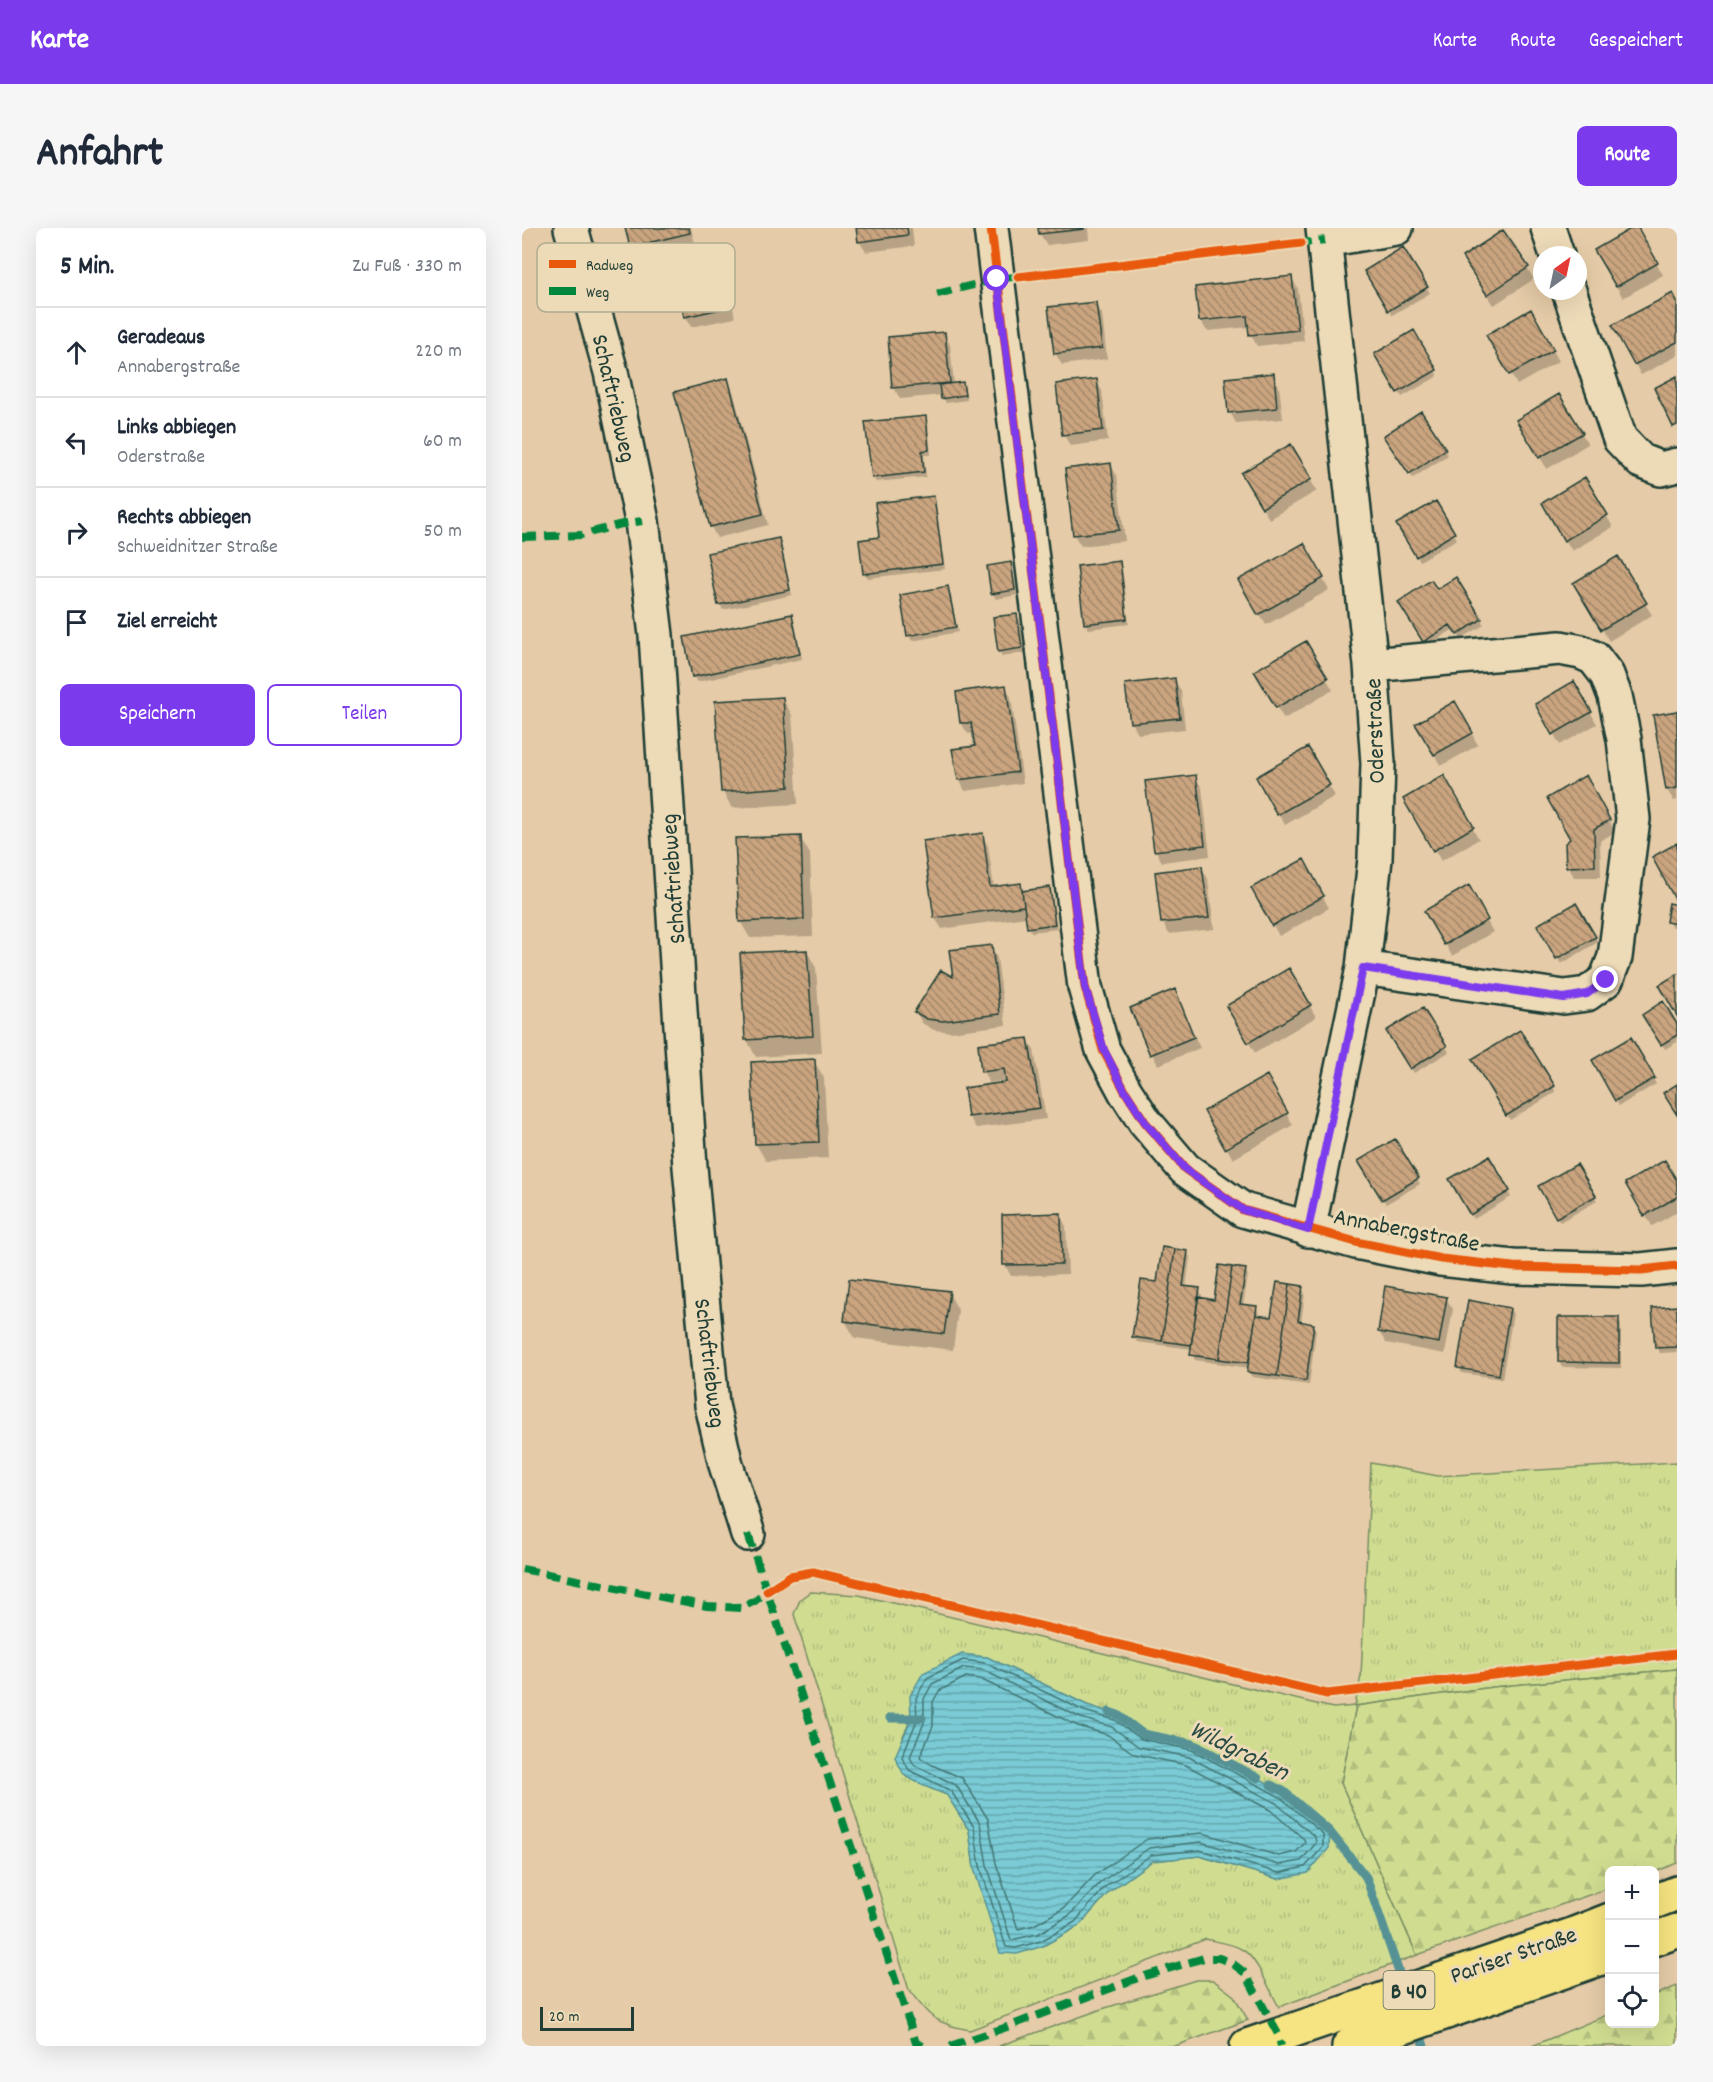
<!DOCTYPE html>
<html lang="de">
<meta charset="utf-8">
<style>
body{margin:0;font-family:Dekko,sans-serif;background:#f6f6f7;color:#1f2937}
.controls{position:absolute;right:18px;bottom:18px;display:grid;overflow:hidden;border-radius:9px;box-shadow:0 6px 24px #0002}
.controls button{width:54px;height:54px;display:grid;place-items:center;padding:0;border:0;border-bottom:2px solid #e0e1e3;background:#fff;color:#1f2937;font:30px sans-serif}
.compass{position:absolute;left:1011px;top:18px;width:54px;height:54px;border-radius:50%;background:#fff;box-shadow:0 6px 24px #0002;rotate:33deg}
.scale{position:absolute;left:18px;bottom:15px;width:94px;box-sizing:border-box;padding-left:6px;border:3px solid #1f3d34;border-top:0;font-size:16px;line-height:21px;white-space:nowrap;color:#1f3d34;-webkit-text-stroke:4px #eddab7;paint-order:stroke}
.stop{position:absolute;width:18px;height:18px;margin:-14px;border:4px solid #7c3aed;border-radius:50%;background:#fff}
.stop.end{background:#7c3aed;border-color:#fff;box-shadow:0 2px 6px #0008}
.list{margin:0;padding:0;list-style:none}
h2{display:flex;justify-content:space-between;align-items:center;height:78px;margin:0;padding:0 24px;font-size:26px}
h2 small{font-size:20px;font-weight:400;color:#747a83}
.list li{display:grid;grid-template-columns:39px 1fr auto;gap:18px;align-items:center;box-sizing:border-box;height:90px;padding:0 24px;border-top:2px solid #e0e1e3}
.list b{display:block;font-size:22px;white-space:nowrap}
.list p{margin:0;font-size:20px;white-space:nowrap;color:#747a83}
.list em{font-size:20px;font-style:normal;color:#747a83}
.actions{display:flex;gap:12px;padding:18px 24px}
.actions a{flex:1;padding:14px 0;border:2px solid #7c3aed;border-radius:9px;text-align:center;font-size:21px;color:#7c3aed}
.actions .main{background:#7c3aed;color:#fff}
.icon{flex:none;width:33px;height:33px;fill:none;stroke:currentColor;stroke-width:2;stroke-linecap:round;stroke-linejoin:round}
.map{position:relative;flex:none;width:1155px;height:1818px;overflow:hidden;border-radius:9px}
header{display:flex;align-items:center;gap:36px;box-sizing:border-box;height:84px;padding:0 30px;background:#7c3aed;color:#fff}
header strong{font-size:28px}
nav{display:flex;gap:33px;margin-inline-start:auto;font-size:21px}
.intro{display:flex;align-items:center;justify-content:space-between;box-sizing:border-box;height:144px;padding:0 36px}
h1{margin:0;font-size:42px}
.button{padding:15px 27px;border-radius:9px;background:#7c3aed;color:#fff;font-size:21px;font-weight:700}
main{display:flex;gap:36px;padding:0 36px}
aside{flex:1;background:#fff;border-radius:9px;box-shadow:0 6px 24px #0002}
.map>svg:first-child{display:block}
.grass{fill:url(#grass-tufts);stroke:#788d62;stroke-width:1.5;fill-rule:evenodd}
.forest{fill:url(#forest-firs);stroke:#788d62;stroke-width:1.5}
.water{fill:url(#water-rules);stroke:#569295;stroke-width:1.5}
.shadow{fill:#0003}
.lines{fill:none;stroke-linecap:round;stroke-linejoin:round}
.shore{stroke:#437674;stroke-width:1.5}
.stream{stroke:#569295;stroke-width:9}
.building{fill:url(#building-back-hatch);stroke:#1f3d34;stroke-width:1.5}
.minor-casing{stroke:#1f3d34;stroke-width:38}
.highway-casing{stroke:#1f3d34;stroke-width:38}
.minor{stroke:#eddab7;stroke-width:33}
.highway{stroke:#f6e381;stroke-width:33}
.quiet{stroke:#00873e;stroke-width:8;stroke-dasharray:15 8;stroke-linecap:butt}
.cycleway-casing{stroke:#eddab7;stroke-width:13}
.cycleway{stroke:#e8590c;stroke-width:9}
.route{stroke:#7c3aed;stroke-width:8}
.labels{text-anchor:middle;stroke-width:6;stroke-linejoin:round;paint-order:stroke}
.shield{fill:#eddab7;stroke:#5d6c5b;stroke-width:1.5}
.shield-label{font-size:22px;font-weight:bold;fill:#1f3d34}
.street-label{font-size:24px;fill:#1f3d34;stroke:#eddab7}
.water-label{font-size:26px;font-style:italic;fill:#284b44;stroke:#eddab7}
.key{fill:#eddab7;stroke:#afab90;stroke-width:1.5}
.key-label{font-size:16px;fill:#1f3d34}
</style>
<header>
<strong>Karte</strong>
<nav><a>Karte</a><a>Route</a><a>Gespeichert</a></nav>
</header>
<div class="intro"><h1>Anfahrt</h1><a class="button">Route</a></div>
<main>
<aside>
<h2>5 Min.<small>Zu Fuß · 330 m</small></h2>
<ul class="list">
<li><svg class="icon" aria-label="ahead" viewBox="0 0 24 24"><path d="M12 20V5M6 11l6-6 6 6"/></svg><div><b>Geradeaus</b><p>Annabergstraße</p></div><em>220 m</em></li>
<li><svg class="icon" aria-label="left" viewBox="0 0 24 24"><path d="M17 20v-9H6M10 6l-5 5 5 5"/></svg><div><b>Links abbiegen</b><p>Oderstraße</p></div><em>60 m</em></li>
<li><svg class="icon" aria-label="right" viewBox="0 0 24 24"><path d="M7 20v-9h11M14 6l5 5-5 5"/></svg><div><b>Rechts abbiegen</b><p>Schweidnitzer Straße</p></div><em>50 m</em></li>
<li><svg class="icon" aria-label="arrive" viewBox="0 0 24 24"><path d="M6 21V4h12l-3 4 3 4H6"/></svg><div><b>Ziel erreicht</b></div></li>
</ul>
<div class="actions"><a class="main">Speichern</a><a>Teilen</a></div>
</aside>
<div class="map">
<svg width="1155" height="1818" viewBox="0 0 1155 1818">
<defs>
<pattern id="grass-tufts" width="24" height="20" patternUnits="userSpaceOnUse" patternTransform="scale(1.5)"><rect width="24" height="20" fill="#d0dd91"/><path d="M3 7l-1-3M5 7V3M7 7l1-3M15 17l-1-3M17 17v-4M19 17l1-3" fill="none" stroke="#b2bf7e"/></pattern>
<pattern id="forest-firs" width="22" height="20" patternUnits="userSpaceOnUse" patternTransform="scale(1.5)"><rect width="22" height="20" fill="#d0dd91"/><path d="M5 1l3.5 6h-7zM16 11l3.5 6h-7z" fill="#b2bf7e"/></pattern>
<pattern id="water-rules" width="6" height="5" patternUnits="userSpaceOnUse" patternTransform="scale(1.5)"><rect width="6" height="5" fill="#7acbd5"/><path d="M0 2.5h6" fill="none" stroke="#63a6ae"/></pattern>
<pattern id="building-back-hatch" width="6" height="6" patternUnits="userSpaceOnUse" patternTransform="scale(1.5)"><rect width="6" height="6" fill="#caa47f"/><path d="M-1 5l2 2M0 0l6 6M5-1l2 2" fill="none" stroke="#a38769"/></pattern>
</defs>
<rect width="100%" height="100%" fill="#e5cba7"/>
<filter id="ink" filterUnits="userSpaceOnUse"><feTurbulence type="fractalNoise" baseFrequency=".0167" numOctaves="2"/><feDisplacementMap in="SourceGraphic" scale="12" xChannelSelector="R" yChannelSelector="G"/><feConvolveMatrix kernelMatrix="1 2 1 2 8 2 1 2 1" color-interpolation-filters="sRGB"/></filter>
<g filter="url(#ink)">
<path class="grass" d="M1155 1234V1441L971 1459 834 1478 819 1555 895 1727 757 1779C749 1765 735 1730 721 1722 710 1715 696 1714 684 1711L448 1802C413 1796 408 1789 387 1762L272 1386 278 1372 289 1364 337 1367 811 1480 833 1478 839 1448 849 1235 916 1248ZM465 1429 565 1477 596 1487 621 1506 671 1516 756 1651 677 1628 630 1633 587 1664 557 1698 521 1718 462 1671 452 1640 447 1602 425 1567 400 1557 381 1508 389 1491Z"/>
<path class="forest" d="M1155 1441V1635L1133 1644 1132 1642H1088L1087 1660 895 1727 819 1555 834 1478 971 1459Z
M674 1752H691L712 1768 726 1792 653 1818H477L580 1781Z
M1155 1758V1818H1010L1087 1786 1088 1796H1132L1133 1767Z"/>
<path class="water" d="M440 1426 465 1429 565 1477 596 1487 621 1506 671 1516 761 1563 808 1604 807 1620 786 1645 756 1651 678 1628 630 1633 587 1664 557 1698 521 1718 495 1726 478 1725 452 1640 447 1602 425 1567 400 1557 382 1547 373 1529 389 1491 388 1468 401 1445Z"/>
<path class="shadow" d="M105 0H169L173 16 116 30 110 19Z
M335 0H390L392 18 344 24 337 13Z
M518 0H566L567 12 525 17 518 6Z
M1114 0 1141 47 1101 70 1074 22Z
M881 21 908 65 870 87 844 43Z
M195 24 202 35 213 90 169 99 163 88Z
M948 40H1005L1012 51 972 77Z
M770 50 776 61 782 113 735 118 729 107 728 99 685 103 678 92Z
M573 75 580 86 585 131 540 137 533 125Z
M1155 76V128L1119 147 1092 98Z
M1009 83 1037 133 995 157 966 107Z
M422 105 428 117 432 156 440 155 443 160 445 172 424 175 420 167 378 171 372 160 367 111Z
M891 105 916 148 880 169 854 126Z
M751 147 757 158 761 191 714 195 708 184Z
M205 152 211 163 246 297 195 310 189 299Z
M574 152 580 163 586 213 548 218 542 207 536 157Z
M1037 168 1066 216 1025 241 996 192Z
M899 185 926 227 891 250 866 214Z
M403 189 406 194 409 227H402L404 249 354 254 351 249Z
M768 218 795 263 747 291 721 246Z
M589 237 595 248 603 313 559 318 552 307Z
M1063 251 1091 299 1050 323 1022 276Z
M412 269 414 275 423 341 346 350 343 345 359 310Z
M914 275 935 311 898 333 876 297Z
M256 312 259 317 270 367 201 382 198 376Z
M782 317 807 362 744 397 718 353Z
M1095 330 1130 387 1087 413 1053 355Z
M597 335 600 340 607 396 566 401 564 396 557 339Z
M488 336 491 341 495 367 474 371 471 366Z
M933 351 962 397 939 411 932 401 905 418 878 374 915 363Z
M425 360 428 365 436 404 390 413 387 408 380 368Z
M269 388 272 393 280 431 175 454 172 449 163 410Z
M495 388 498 393 502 425 480 428 477 423Z
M783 415 811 462 762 491 734 444Z
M652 451 659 463 663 501 616 506 610 495 605 457Z
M1052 455 1075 496 1038 517 1015 476Z
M483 458 489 469 501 555 443 563 437 551 455 519 452 505 446 506 439 495Z
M260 470 270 487 276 576 210 580 201 564Z
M933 475 956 517 919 538 895 497Z
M1155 485V572L1152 573 1145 562 1133 489Z
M785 521 813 568 763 597 736 550Z
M673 549 680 560 688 628 640 634 634 623Z
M921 549 957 611 919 633 883 571Z
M1070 560 1093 604 1078 613 1079 649H1052L1046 638 1050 612Z
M460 607 466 618 472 660 498 657 502 665 527 661 530 666 535 701 509 704 505 689 420 701 413 690Z
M278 609 288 626 291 708 228 710 218 693Z
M781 633 807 680 757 708 731 661Z
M680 640 686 651 692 701 647 706 641 695 635 645Z
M946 659 971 704 930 728 904 683Z
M1054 677 1076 714 1039 736 1017 698Z
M1155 678V700L1149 698 1146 693Z
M469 719 475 730 484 797 429 804 412 802 400 795 394 784 433 752Z
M285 723 294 740 300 825 234 829 225 812Z
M767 742 794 789 733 825 706 779Z
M652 763 678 820 636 837 630 826Z
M901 782 927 824 892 845 866 803Z
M1122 788 1155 798V814L1143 821Z
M998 804 1034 864 988 892 952 831Z
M505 811 512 822 524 891 454 900 447 889 486 855 485 852 467 855 461 843Z
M1109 812 1134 856 1097 878 1072 833Z
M292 833 302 850 306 930 244 933 234 916Z
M744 849 771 897 711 931 684 884Z
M873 913 898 956 864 976 838 934Z
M966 930 989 969 952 991 929 952Z
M1055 938 1075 973 1038 994 1018 959Z
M1105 955H1155V984L1130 998Z
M538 987 544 998 546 1046 489 1048 483 1037 481 988Z
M665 1024 668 1029 664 1060 677 1062 680 1067 679 1071 693 1074 723 1042 726 1047 721 1078 734 1080 737 1085 736 1089 751 1091 780 1060 783 1065 779 1095 791 1097 794 1102 787 1157 730 1149 727 1144 728 1140 673 1132 670 1126V1121L615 1114 612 1109 636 1055Z
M427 1065 436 1082 431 1122 333 1110 323 1093Z
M924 1070 931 1081 923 1126 864 1115 857 1104Z
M1155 1080V1124L1138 1125 1135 1120Z
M988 1081 991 1086 980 1151 940 1145 937 1139Z
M1096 1091 1099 1096V1140L1040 1139 1037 1134Z"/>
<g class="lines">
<path class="shore" d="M441 1432 463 1435 562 1483 593 1492 619 1511 670 1522 758 1569 801 1606V1619L783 1639 757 1645 678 1622 629 1627 583 1659 553 1694 519 1713 494 1720 484 1719 458 1638 452 1599 429 1563 387 1542 380 1529 395 1492 394 1470 405 1450Z
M442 1440 461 1442 559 1490 590 1499 617 1519 667 1529 754 1575 793 1609 794 1615 779 1633 757 1637 679 1614 627 1620 579 1654 548 1687 516 1706 489 1712 465 1637 458 1595 434 1557 392 1537 388 1529 402 1495V1471L410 1456Z
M444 1449 458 1451 556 1498 586 1507 612 1526 664 1537 748 1582 782 1611 783 1615 774 1624 757 1628 681 1605 625 1611 573 1647 542 1680 512 1697 496 1701 474 1635 466 1591 440 1550 410 1537 398 1529 411 1498V1474L417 1463Z"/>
<path class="stream" d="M587 1484 596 1487 621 1506 671 1516 736 1550
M368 1490H400
M749 1557 761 1563 808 1604 844 1649 882 1759
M896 1800 902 1818"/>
</g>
<path class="building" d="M103 0H167L168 5 108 19Z
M334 0H385L386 7 336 14Z
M516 0H562V1L517 6Z
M1110 0H1116L1136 35 1094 59 1072 22Z
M981 2 1007 39 965 67 940 29Z
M881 19 906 59 866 83 842 43Z
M196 23 208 79 162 89 149 32Z
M770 48 776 102 727 107 725 88 677 93 673 59Z
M1151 65 1155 73V114L1112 137 1090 97Z
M574 74 580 120 532 126 526 79Z
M1009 81 1032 122 987 147 964 107Z
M892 102 915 142 875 165 852 126Z
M423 104 428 155 370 160 366 109Z
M752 145 755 180 706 185 703 150Z
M1155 148V197L1151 199 1132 160Z
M206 150 241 286 188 299 152 164Z
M575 151 581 202 540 207 534 156Z
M441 154 443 167 419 171 417 157Z
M1037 166 1061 205 1017 230 994 192Z
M899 183 924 221 887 246 861 208Z
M404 188 407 222 400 223 402 244 350 250 343 194Z
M769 216 790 251 740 280 719 245Z
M589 235 597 302 551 307 543 241Z
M1063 249 1086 287 1042 313 1020 275Z
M412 268 421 336 341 346 337 312 357 309 353 275Z
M914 273 933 305 894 329 874 296Z
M257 310 268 362 196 377 185 325Z
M782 315 802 350 736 387 716 352Z
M1096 328 1125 375 1079 402 1051 355Z
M598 333 605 391 562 396 555 338Z
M489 334 493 362 469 366 465 338Z
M934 349 960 391 935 407 928 397 901 414 876 374 909 352 915 361Z
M426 358 434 399 385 408 378 367Z
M270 386 278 426 170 449 162 409Z
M495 386 500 420 476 424 471 389Z
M784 413 806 450 754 480 732 443Z
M653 450 658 490 608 495 603 456Z
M1052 453 1070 484 1030 507 1013 476Z
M484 457 496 544 436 552 430 521 453 518 449 495H438L434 464Z
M261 469 267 559 199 564 193 473Z
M933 473 951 505 912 527 893 496Z
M1155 483V560L1144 562 1131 487Z
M786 519 808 557 755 587 734 549Z
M674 547 683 617 632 623 623 553Z
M922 547 952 599 911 623 881 571Z
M1064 547 1088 592 1072 601 1073 638 1044 639 1043 615 1048 611 1025 570Z
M461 605 468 659 499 655 502 678 412 690 401 613Z
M279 608 282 691 217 694 213 610Z
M1155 615V675L1130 629Z
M782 631 802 668 750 698 729 660Z
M680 638 687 690 639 695 633 644Z
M947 657 966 692 922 717 902 683Z
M528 659 533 696 505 700 500 663Z
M1054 675 1074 709 1034 731 1015 697Z
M1147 675 1155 677V696L1144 694Z
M470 717 478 786 421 793 405 791 392 784 419 742 431 749 427 722Z
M285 722 291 808 223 812 218 725Z
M767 740 789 777 726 815 704 778Z
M1155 746V788L1137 757Z
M653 761 672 809 628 827 608 780Z
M1141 773 1155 796V807L1139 817 1120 787Z
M901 780 925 818 888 841 864 803Z
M998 802 1033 858 984 888 950 831Z
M1109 809 1133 850 1093 873 1070 832Z
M506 810 518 880 446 889 442 860 484 854 482 841 459 844 456 816Z
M293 831 297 914 233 916 229 834Z
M745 847 766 885 703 921 682 883Z
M1155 856V887L1141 865Z
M873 911 897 950 860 972 836 933Z
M967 928 988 963 948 987 927 951Z
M1143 932 1155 953V969L1122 988 1103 955Z
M1055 936 1074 968 1034 990 1016 958Z
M539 985 540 1036 481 1037 480 987Z
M640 1019 653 1021 640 1113 610 1109 619 1052 635 1054Z
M653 1021 666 1023 661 1058 678 1060 669 1117 640 1113Z
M697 1037 710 1039 697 1131 668 1127 676 1069 692 1072Z
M710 1039 724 1041 718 1076 735 1078 727 1135 697 1131Z
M327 1051 428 1063 422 1106 322 1093Z
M755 1054 768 1056 755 1148 725 1144 734 1087 749 1089Z
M768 1056 781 1058 776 1093 792 1096 784 1153 755 1148Z
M863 1058 925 1069 917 1115 856 1104Z
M946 1072 988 1080 977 1147 935 1140Z
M1155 1078V1119L1133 1120 1130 1080Z
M1036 1089H1097V1135L1036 1134Z"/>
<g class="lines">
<defs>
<path id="minor" d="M49 0 89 144 120 293 134 407 168 939 190 1177 204 1237 226 1306
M469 0 563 759 581 822 603 863 623 894 663 941 721 982 834 1014 919 1031 991 1039 1119 1042 1155 1038
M1026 0 1035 27
M803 12 874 0
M1047 63 1098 211 1119 233 1139 241 1155 237
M841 740 1042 769 1065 766 1084 752 1093 729 1111 591 1102 511 1093 468 1085 447 1072 430 1059 424 1038 420 849 437
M786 1002 841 740 853 631 856 535 849 437 801 0"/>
<path id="highway" d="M1132 1674 1155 1665
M1132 1711 1155 1703
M725 1818 1050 1707 1088 1692
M827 1818 1088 1727"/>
</defs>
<use href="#minor" class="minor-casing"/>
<use href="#highway" class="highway-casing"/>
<use href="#minor" class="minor"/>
<use href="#highway" class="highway"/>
<path class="quiet" d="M774 16 803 12
M415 66 475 51 500 48
M0 309 59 307 100 296 120 293
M226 1306 394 1815 401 1818
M0 1341 185 1378 219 1380 233 1373 248 1361
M428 1818 485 1799 616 1750 682 1730H697L710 1735 723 1745 756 1806 759 1818"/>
<defs>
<path id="cycleway" d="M469 0 563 759 581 822 603 863 623 894 663 941 721 982 834 1014 919 1031 991 1039 1119 1042 1155 1038
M496 49 779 15
M245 1363 268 1348 291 1344 805 1466 1155 1426"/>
</defs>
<use href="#cycleway" class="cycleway-casing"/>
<use href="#cycleway" class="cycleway"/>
</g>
</g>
<g class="lines" filter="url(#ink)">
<path class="route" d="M475 51 563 759 582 822 603 863 623 894 663 941 721 982 786 1002 841 740 1042 770 1065 766 1084 752"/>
</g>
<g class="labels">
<rect class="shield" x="861.5" y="1743" width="51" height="38" rx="4.5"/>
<g class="shield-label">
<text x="887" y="1770">B 40</text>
</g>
<g class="street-label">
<text transform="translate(93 170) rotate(77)" y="8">Schaftriebweg</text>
<text transform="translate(852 503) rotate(-92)" y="8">Oderstraße</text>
<text transform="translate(150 651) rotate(-94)" y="8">Schaftriebweg</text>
<text transform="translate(885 1001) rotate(11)" y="8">Annabergstraße</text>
<text transform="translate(189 1135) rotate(83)" y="8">Schaftriebweg</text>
<text transform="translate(991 1726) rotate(-19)" y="8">Pariser Straße</text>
</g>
<g class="water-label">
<text transform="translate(718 1521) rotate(26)" y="9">Wildgraben</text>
</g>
</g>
<rect x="15" y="15" width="198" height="69" rx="9" class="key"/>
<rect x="27" y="32" width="27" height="8" fill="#e8590c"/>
<rect x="27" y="59" width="27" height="8" fill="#00873e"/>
<g class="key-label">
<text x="64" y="42">Radweg</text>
<text x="64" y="69">Weg</text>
</g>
</svg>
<div class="controls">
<button>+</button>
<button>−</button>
<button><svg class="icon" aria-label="locate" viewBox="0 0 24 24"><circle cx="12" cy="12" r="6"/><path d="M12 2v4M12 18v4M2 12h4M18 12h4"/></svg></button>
</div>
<svg class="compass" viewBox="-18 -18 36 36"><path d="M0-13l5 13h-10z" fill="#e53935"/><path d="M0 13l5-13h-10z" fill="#747a83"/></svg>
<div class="scale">20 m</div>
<div class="stop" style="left:475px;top:51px"></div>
<div class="stop end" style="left:1084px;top:752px"></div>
</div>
</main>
